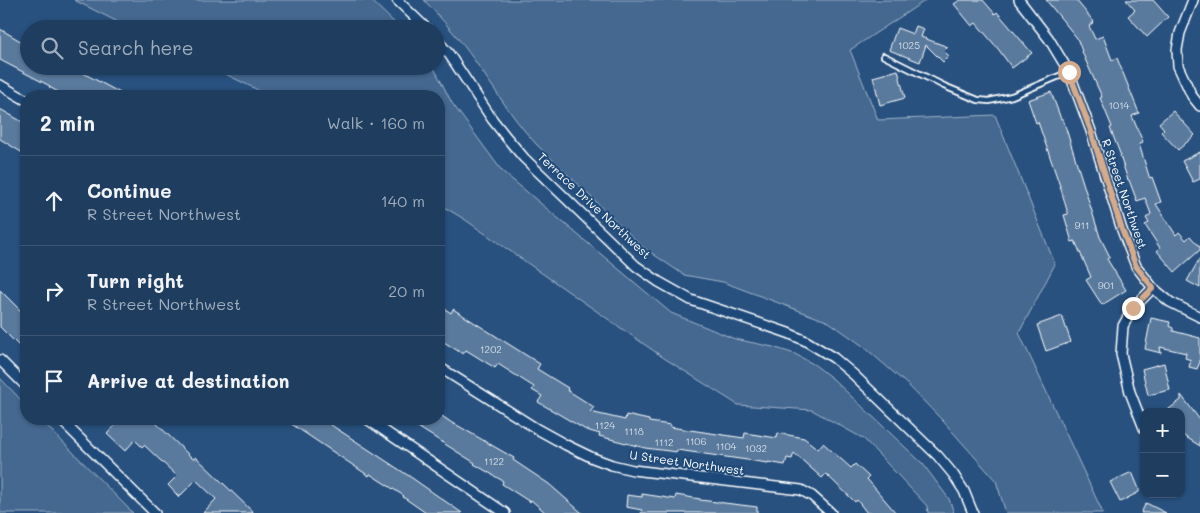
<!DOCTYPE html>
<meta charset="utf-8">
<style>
body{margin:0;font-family:Mali,sans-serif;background:#2b4868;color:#f1f3f6}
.controls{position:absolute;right:15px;bottom:15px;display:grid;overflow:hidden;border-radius:10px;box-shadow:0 1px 4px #0004}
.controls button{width:45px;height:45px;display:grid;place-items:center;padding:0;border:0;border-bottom:1px solid #3c5674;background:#1e3d5f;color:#f1f3f6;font:25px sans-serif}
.stop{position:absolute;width:15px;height:15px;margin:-11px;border:4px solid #d6ab8b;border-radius:50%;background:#fff}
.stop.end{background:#d6ab8b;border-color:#fff;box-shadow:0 1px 5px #0008}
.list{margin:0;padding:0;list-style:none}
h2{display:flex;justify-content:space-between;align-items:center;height:65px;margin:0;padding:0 20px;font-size:21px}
h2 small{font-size:16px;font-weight:400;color:#a1aebd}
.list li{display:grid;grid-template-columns:32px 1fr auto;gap:15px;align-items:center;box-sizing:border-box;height:90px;padding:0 20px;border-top:1px solid #3c5674}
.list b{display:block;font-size:19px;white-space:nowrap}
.list p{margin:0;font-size:16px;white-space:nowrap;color:#a1aebd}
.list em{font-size:16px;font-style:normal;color:#a1aebd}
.icon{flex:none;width:28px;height:28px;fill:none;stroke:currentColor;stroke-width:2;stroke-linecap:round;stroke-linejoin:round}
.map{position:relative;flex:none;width:1200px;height:513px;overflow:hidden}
.search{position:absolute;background:#1e3d5f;box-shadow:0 1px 4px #0004;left:20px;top:20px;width:425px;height:55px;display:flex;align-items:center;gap:12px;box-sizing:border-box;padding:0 18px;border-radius:28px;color:#a1aebd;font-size:19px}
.panel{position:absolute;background:#1e3d5f;box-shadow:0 1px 4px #0004;left:20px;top:90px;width:425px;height:335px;border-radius:20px}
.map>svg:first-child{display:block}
.green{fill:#446890;stroke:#a2b4c8}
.building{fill:#5a7a9d;stroke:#fff}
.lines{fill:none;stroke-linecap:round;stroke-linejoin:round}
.service-casing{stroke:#fff;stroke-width:8}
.minor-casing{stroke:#fff;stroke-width:12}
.service{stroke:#1f4a7a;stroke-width:4.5}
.minor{stroke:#1f4a7a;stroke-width:9}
.route{stroke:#d6ab8b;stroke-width:6}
.labels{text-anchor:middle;stroke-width:4;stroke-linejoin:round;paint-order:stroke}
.number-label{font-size:10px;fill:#d6dee6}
.street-label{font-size:12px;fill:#fff;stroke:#1f4a7a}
</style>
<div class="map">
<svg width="1200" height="513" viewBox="0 0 1200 513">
<rect width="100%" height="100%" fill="#28517f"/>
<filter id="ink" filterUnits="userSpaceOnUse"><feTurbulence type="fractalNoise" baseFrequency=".02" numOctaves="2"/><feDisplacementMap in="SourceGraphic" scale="10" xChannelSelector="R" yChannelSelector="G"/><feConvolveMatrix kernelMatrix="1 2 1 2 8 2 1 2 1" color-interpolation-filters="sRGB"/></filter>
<g filter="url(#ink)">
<path class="green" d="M74 0H371L401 29H132Z
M424 0H926L850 50 878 120 995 115 1055 264 1019 333 1103 513H1006L996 481 943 421 908 385 863 346 829 322 723 282 684 275 644 248 537 145C508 114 489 79 464 46 452 30 438 15 424 0Z
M209 66H433L452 103 502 171 671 313 735 339 773 347 795 354 815 365 833 379 923 464 949 499 954 513H928L927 506 864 439 812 410 738 405 664 358 464 219 439 204V96H267L254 88Z
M0 378 26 405V419H40L133 513H0Z"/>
<path class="building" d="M960 0H983L995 14 997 12 1032 53 1012 68 999 50 976 23 972 26 954 4Z
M1046 0H1076L1094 22 1089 26 1095 39 1103 36 1112 60 1117 58 1139 113 1132 116 1143 142 1139 144 1149 176 1150 178 1152 177 1161 202 1156 204 1176 235 1179 232 1186 240 1190 236 1200 247V250L1175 272 1157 251 1160 248 1145 225 1149 223 1146 218 1151 214 1145 198 1137 201 1129 180H1128L1120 156H1121L1110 128 1112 127 1100 98 1102 97 1085 59 1077 38Z
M1126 0H1153L1168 17 1147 37 1128 16 1135 10Z
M916 26 924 29 921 37 948 47 944 51 949 56 943 62 926 45 920 62 889 50 897 28 913 34Z
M0 29 29 46V66H70L126 96H66L49 87 50 86 0 60Z
M898 70 905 98 880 105 873 77Z
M1051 92 1061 119H1063L1100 237 1110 257 1107 259 1126 290 1102 305 1086 280 1091 277 1075 241 1072 242 1064 215 1068 214 1061 189 1038 122 1036 123 1028 100Z
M0 109 26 124V155L0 139Z
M1173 111 1195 135 1178 150 1161 132 1164 129 1159 123Z
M1200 152V179L1193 182 1182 161Z
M1200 258V288L1187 281Z
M0 290 26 316V353L0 327Z
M439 305 451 313 453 309 540 364 537 369 568 388 567 390 594 407 590 412 625 420 626 415 649 420V422L671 425 670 427 744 438 745 433 777 438 778 433 804 438 818 449 823 443 851 468 855 464 869 477 867 479 896 513H867L857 500 855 502 826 474 822 478 794 453 792 459 787 458 785 465 768 462V463L677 450V452L645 448 599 436 600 434 586 430 538 402 542 396 532 390 534 387 498 364 495 368 466 350 463 354 439 339Z
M1062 316 1071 342 1046 351 1037 325Z
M1151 318 1170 322 1169 326 1173 328V331L1200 338V362L1197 369 1189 367 1191 360 1185 358 1186 353 1160 347 1161 353 1145 349Z
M1164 363 1170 390 1148 395 1142 369Z
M1181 395 1200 420V446L1181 434V412H1165L1181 400Z
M439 414 455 425V424L514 458 513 460 549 484 582 513H546L531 500 530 502 502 484 503 481 474 464 475 463 405 419H439Z
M121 419H152L193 459 196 457 254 513H203L216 499 196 480 179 497 168 485 177 476 144 445 142 447 135 440 125 451 107 434Z
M284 419H322L412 478 462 513H426L403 497 404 496 370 474 369 476Z
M1132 472 1139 489V492L1120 502 1110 482Z
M642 494 675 499 676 495 700 499V500L757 507V513H641L642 510 626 507 627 495 642 497Z
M1146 503 1166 513H1141Z"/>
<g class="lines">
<defs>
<path id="service" d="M884 56 944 86 978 100 989 101 1012 96 1069 72"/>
<path id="minor" d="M397 0 427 29
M1019 0 1049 39 1069 72 1091 131 1122 230 1136 266 1153 288 1170 302 1200 317
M1193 0 1180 33 1177 50 1178 66 1192 96 1200 106
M436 39 449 54 492 119 507 138 524 158 636 266 659 282 691 300 788 333 806 341 834 358 854 375 938 456 953 474 964 491 973 513
M0 85 26 100
M0 360 26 386
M439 367 537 429 566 445 593 458 612 465 633 470 801 490 812 496 831 513
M60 419 155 513
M367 419 505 513
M1144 428 1130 392 1121 354 1123 326 1133 308 1153 288"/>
</defs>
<use href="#service" class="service-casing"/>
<use href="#minor" class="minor-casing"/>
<use href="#service" class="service"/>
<use href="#minor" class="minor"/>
</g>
</g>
<g class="lines" filter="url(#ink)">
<path class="route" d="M1069 72 1091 131 1122 230 1136 266 1153 288 1133 308"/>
</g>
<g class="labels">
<g class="number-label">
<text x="909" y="49">1025</text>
<text x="1119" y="109">1014</text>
<text x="1082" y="229">911</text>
<text x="1106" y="289">901</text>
<text x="491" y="353">1202</text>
<text x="605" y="429">1124</text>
<text x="634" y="435">1118</text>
<text x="696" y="445">1106</text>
<text x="664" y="446">1112</text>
<text x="726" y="450">1104</text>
<text x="756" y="452">1032</text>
<text x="494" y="465">1122</text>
</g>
<g class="street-label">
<text transform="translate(1124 194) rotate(71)" y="4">R Street Northwest</text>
<text transform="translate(594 206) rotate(43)" y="4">Terrace Drive Northwest</text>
<text transform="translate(687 463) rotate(8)" y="4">U Street Northwest</text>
</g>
</g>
</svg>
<div class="controls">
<button>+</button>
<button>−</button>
</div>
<div class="stop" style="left:1069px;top:72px"></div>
<div class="stop end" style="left:1133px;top:308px"></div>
<div class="search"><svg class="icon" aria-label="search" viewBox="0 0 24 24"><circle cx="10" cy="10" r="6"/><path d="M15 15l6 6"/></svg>Search here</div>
<section class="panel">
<h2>2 min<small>Walk · 160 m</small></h2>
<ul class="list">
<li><svg class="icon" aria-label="ahead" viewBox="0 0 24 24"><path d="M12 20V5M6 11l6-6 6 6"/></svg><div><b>Continue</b><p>R Street Northwest</p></div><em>140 m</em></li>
<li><svg class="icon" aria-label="right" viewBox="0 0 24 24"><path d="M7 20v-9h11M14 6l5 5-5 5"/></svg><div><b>Turn right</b><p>R Street Northwest</p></div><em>20 m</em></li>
<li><svg class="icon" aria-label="arrive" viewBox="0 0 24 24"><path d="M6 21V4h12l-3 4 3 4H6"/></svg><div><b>Arrive at destination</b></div></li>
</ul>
</section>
</div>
